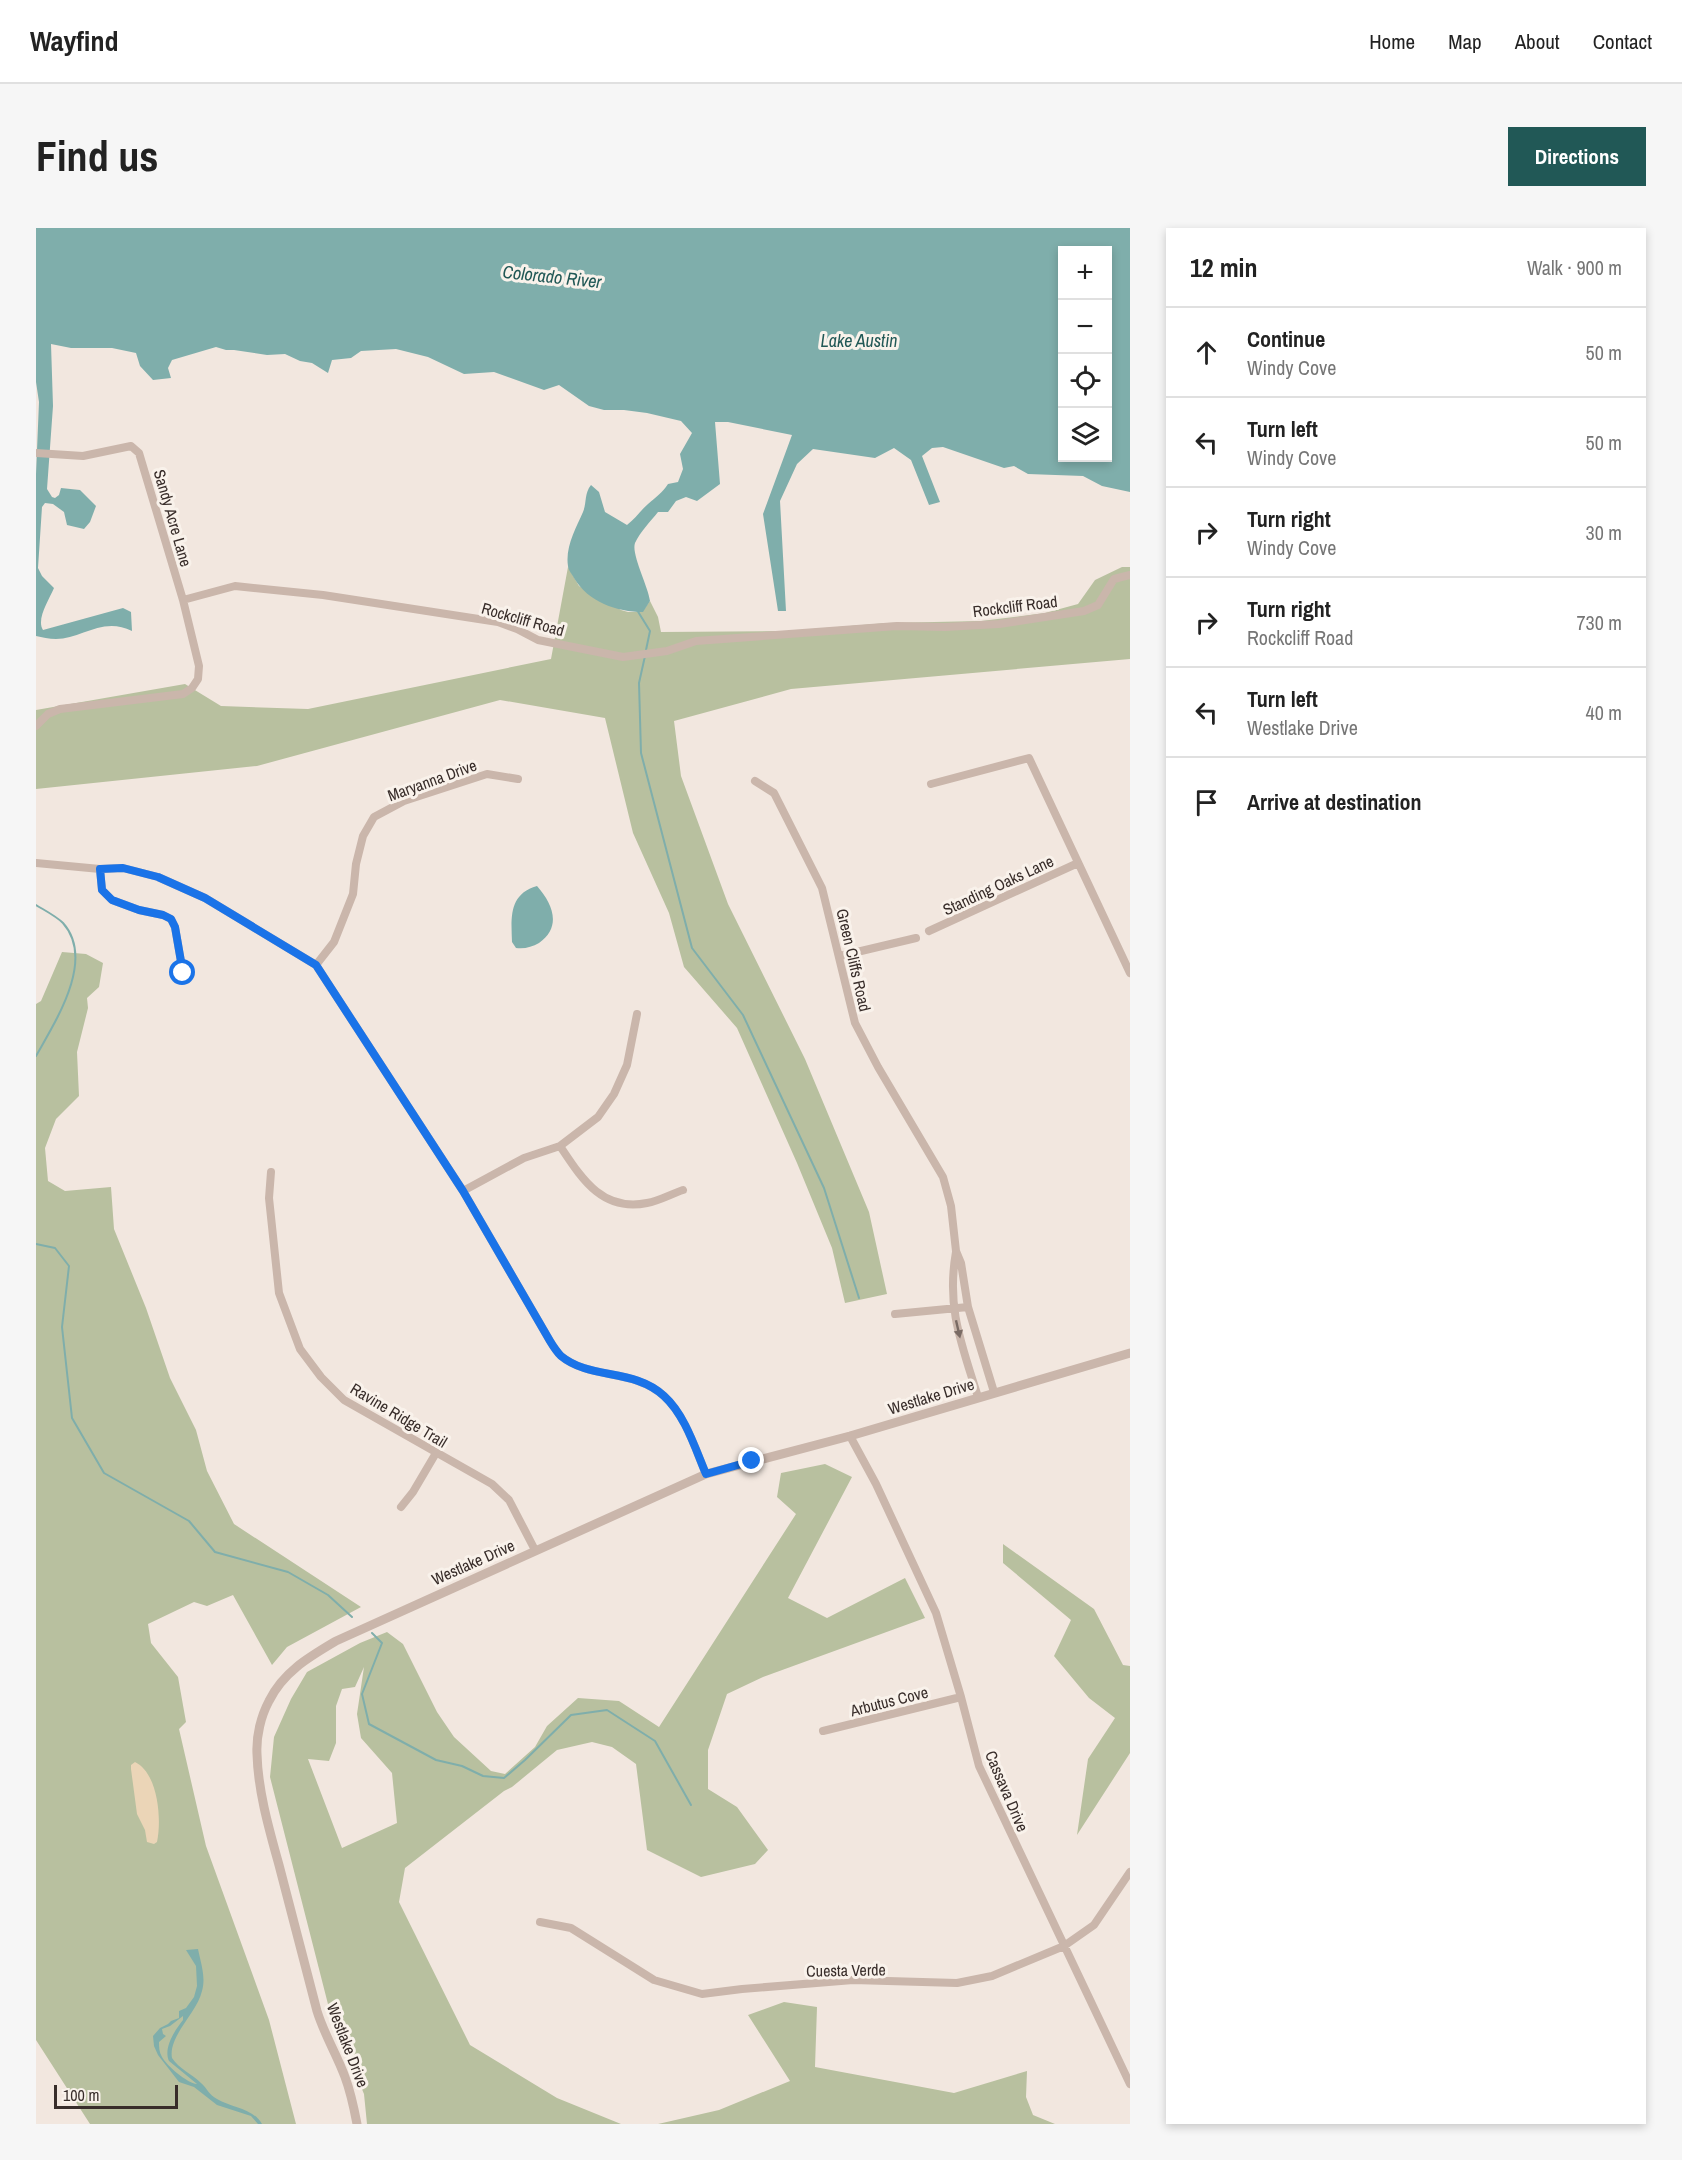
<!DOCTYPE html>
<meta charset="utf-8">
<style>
body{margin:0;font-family:"Archivo Narrow",sans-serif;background:#f6f6f6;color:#222}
.controls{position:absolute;right:18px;top:18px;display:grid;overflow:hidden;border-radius:0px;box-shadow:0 3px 9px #0003}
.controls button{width:54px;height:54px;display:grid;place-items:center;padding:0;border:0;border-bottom:2px solid #e0e0e0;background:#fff;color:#222;font:30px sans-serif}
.scale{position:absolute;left:18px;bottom:15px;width:124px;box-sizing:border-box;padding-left:6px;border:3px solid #382d2a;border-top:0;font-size:16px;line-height:21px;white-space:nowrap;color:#382d2a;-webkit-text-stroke:4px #f9f2eb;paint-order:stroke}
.stop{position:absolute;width:18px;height:18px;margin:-14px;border:4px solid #1a73e8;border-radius:50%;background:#fff}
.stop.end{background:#1a73e8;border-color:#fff;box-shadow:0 2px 6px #0008}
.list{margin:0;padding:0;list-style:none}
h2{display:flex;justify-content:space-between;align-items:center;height:78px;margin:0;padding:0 24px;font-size:26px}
h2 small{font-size:20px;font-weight:400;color:#767676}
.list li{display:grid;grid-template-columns:39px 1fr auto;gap:18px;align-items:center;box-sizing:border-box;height:90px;padding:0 24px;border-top:2px solid #e0e0e0}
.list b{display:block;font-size:22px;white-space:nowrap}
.list p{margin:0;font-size:20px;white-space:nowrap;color:#767676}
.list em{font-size:20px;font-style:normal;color:#767676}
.icon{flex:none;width:33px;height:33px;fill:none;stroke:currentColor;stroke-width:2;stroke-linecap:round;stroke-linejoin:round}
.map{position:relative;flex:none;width:1094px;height:1896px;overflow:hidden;border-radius:0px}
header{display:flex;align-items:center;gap:36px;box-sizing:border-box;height:84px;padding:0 30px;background:#fff;border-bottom:2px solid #e0e0e0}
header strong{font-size:28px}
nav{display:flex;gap:33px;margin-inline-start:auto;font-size:21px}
.intro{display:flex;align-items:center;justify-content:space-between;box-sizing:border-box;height:144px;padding:0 36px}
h1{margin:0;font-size:42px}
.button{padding:15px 27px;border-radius:0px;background:#215856;color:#fff;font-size:21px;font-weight:700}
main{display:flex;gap:36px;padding:0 36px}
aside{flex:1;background:#fff;border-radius:0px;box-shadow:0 3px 9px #0003}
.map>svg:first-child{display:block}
.green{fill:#b8c09f;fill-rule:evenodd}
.sand{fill:#ebd5b7}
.water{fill:#7faeab;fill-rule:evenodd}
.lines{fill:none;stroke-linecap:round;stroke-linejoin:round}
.stream{stroke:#7faeab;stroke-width:2}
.minor{stroke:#cab6ab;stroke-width:8}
.tertiary{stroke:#cab6ab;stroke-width:9}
.oneway{fill:#7a6b64}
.route{stroke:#1a73e8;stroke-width:8}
.labels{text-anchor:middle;stroke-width:6;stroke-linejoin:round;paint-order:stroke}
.street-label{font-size:16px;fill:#382d2a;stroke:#f9f2eb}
.water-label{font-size:18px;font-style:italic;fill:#215856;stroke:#f9f2eb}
</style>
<header>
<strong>Wayfind</strong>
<nav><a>Home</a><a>Map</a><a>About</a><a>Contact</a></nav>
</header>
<div class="intro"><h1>Find us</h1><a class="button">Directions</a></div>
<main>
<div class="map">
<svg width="1094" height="1896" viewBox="0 0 1094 1896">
<rect width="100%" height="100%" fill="#f2e7df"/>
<path class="green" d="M532 339 543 358 585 382 592 384H606L614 373 622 389 625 404 752 403 851 395 945 393 1009 385 1042 376 1059 352 1086 339H1094V431L755 461 638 493 645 548 692 676 769 831 833 984 851 1066 809 1075 796 1020 761 935 701 800 648 739 633 685 597 605 569 490 464 472 221 538 0 561V482L149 456 185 478 272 481 515 431Z
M26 724 50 726 67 735 63 759 51 770 52 780 41 824 43 868 20 891 9 920 12 953 29 963 75 959 78 1001 110 1080 134 1150 160 1202 171 1243 198 1296 325 1379 251 1419 236 1437 197 1367 171 1378 158 1374 112 1396 115 1415 142 1449 150 1494 143 1501 170 1618 233 1792 260 1896H54L0 1812V776L5 773Z
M789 1236 816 1249 752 1370 791 1390 869 1350 889 1390 727 1449 691 1466 672 1522V1561L701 1579 732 1622 719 1636 665 1649 611 1622 600 1536 576 1519 556 1514 521 1522 476 1559 468 1563 369 1640 363 1674 434 1817 521 1870 585 1896H331L328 1866 294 1784 234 1549 238 1509 255 1471 271 1444 324 1415 351 1404 367 1416 401 1484 418 1509 455 1543 469 1546 499 1519 511 1498 542 1470 583 1473 623 1499 760 1286 741 1269 745 1245ZM328 1439 321 1486 325 1510 356 1545 361 1595 306 1620 272 1531 293 1533 300 1515V1478L306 1461 319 1459Z
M967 1316 1058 1381 1087 1437 1094 1438V1525L1041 1607 1052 1531 1079 1490 1053 1470 1018 1428 1035 1392 967 1335Z
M748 1774 781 1779 779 1839 918 1865 991 1843 990 1869 997 1887 1019 1896H622L683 1882 754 1853 712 1787Z"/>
<path class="sand" d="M99 1534C122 1545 126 1591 121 1614L118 1616 111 1614 109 1602 101 1586 95 1541V1537Z"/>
<path class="water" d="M0 0H1094V264L1066 258 1047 248 992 246 978 238 968 240 907 219 896 220 886 228 904 274 893 277 875 232 858 220 839 230 777 221 761 236 744 273 750 383H742L727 286 756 207 692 194H679L684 256 661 273 650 269 640 273 632 284H622C615 293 604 304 599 315 595 326 612 358 614 373L607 384C581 384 552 374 538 350 536 346 532 342 532 338 529 319 540 300 547 284 551 274 548 266 555 257L563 264 569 284 591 297C599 291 604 283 612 276 620 269 626 265 632 256L642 254 647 241 644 226 656 205 645 193 611 185 588 182H568L553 178 523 157 508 162 458 144 428 146 392 129 360 121 325 123 315 130 296 132 292 145 276 135 264 133 249 126 231 127 198 122H190L180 119 136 132 132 140 135 150 117 152 104 138 100 125 76 120H35L15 116 17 178 11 261 16 269 19 270 23 267 25 260 44 262 60 278 54 294 48 301 31 297 28 284 17 276 9 275 6 279 2 340 6 348 18 360C13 372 0 391 7 402L87 380 95 384 96 403C67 388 45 411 20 411 13 411 6 409 0 408V246L3 174 0 154ZM1026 22H1072V230H1026Z
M501 658C517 676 526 699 503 715 496 719 489 721 480 720L476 714C475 689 473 666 501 658Z
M162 1721C165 1736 170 1749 166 1763 161 1785 132 1808 136 1830 143 1841 156 1846 165 1855 171 1860 173 1867 181 1871 196 1880 217 1880 226 1896H222L215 1888 181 1877 158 1859 143 1854 122 1827 118 1818 117 1808 124 1800 132 1796 135 1793 143 1790V1783L150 1780 158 1769 161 1758 160 1738 150 1722ZM147 1788V1792C139 1802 127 1820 133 1833L161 1856C151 1855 131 1838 126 1829 123 1824 123 1819 123 1814L130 1808 127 1806 126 1801 134 1798Z"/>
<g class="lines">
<path class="stream" d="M601 382 614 403 610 422
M609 428 603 455 605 525 656 720 707 787 788 960 823 1070
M0 677C8 682 20 688 27 695 60 732 19 794 0 828
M0 1016 19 1020 33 1038 26 1099 36 1190 68 1245 153 1293 179 1324 252 1344 292 1367 316 1389
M336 1405 346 1415 326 1466 333 1496 400 1532 426 1538 447 1548 468 1550 489 1532 535 1487 571 1482 619 1513 655 1577"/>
<path class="minor" d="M0 225 47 228 95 218 103 225 147 372 163 438 162 451 156 460 147 466 24 481 12 486 0 498
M147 372 199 358 287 367 462 394 481 401 502 412 587 429 631 423 660 413 861 398 909 399 963 396 1048 383 1062 377 1078 351 1094 347
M719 553 738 565 786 660 819 795 842 839 907 949 915 978 920 1023 925 1035 932 1079 958 1164
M895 556 993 530 1094 745
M0 635 64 641 87 640 122 649 169 670 280 737 427 963 514 1113C517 1118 521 1124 525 1128 554 1152 597 1140 628 1168 649 1187 659 1220 670 1246
M64 641 66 662 76 672 103 682 127 687 135 691 139 699 147 745
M893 703 1042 635
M804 728 880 710
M280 737 298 714 317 666 320 636 327 608 338 589 368 573 451 546 482 551
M524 918C546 951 566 984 611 975 623 973 635 966 647 962
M235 944 233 970 243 1065 264 1121 285 1149 308 1172 456 1256 473 1272 499 1322
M427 963 488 930 524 918 562 889 578 866 591 837 601 786
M920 1024C910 1080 926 1117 942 1169
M859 1086 932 1079
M814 1208 840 1256 900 1385 925 1469 943 1538 1094 1856
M365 1279 377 1264 400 1225
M787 1503 925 1469
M504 1694 535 1700 618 1752 666 1766 706 1761 817 1752 921 1755 956 1748 1028 1718 1058 1697 1094 1644"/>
<path class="tertiary" d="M321 1896C318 1880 315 1865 309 1849 301 1827 288 1806 281 1783 268 1734 256 1686 243 1637 233 1601 222 1563 221 1526 220 1508 225 1488 233 1473 247 1444 273 1429 300 1413L670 1246 814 1208 1094 1125"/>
</g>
<defs><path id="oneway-solid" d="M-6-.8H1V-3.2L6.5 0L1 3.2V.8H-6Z" transform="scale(1.5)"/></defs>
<use class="oneway" href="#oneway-solid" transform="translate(922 1101) rotate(77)"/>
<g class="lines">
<path class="route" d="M147 745 139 699 135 691 127 687 103 682 76 672 66 662 64 641 87 640 122 649 169 670 280 737 427 963 514 1113C517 1118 521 1124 525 1128 554 1152 598 1140 628 1168 649 1187 659 1220 670 1246L716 1233"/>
</g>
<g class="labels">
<g class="street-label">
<text transform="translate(137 290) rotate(74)" y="6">Sandy Acre Lane</text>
<text transform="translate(979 378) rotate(-7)" y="6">Rockcliff Road</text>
<text transform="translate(487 391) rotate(16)" y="6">Rockcliff Road</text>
<text transform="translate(396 552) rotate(-20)" y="6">Maryanna Drive</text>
<text transform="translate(962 657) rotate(-25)" y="6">Standing Oaks Lane</text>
<text transform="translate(818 732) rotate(77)" y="6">Green Cliffs Road</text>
<text transform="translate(895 1168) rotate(-17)" y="6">Westlake Drive</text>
<text transform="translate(363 1187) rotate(31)" y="6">Ravine Ridge Trail</text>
<text transform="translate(437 1334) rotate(-24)" y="6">Westlake Drive</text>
<text transform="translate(853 1473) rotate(-14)" y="6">Arbutus Cove</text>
<text transform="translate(971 1563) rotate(67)" y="6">Cassava Drive</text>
<text transform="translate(810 1742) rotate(-1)" y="6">Cuesta Verde</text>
<text transform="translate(312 1817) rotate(69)" y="6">Westlake Drive</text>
</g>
<g class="water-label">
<text transform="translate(516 49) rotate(6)" y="6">Colorado River</text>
<text x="823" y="119">Lake Austin</text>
</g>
</g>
</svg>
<div class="controls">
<button>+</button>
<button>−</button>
<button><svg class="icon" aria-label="locate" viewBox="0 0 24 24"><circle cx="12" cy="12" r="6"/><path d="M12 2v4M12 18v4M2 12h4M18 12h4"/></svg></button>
<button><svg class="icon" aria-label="layers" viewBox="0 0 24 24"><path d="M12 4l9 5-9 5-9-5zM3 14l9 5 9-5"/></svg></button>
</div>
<div class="scale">100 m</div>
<div class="stop" style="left:147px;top:745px"></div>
<div class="stop end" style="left:716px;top:1233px"></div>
</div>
<aside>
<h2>12 min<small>Walk · 900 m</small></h2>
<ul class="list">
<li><svg class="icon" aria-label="ahead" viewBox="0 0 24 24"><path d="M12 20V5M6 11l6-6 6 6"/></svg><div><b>Continue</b><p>Windy Cove</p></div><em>50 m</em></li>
<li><svg class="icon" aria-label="left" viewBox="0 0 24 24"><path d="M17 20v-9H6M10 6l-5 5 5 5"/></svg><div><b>Turn left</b><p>Windy Cove</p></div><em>50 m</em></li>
<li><svg class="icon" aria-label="right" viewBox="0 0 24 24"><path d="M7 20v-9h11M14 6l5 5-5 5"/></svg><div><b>Turn right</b><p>Windy Cove</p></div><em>30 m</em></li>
<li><svg class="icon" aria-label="right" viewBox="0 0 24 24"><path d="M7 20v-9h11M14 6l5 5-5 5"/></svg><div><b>Turn right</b><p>Rockcliff Road</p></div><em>730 m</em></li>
<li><svg class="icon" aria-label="left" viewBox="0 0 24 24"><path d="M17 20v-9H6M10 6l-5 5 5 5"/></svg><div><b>Turn left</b><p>Westlake Drive</p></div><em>40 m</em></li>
<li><svg class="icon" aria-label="arrive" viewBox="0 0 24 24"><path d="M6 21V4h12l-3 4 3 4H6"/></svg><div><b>Arrive at destination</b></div></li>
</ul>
</aside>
</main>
